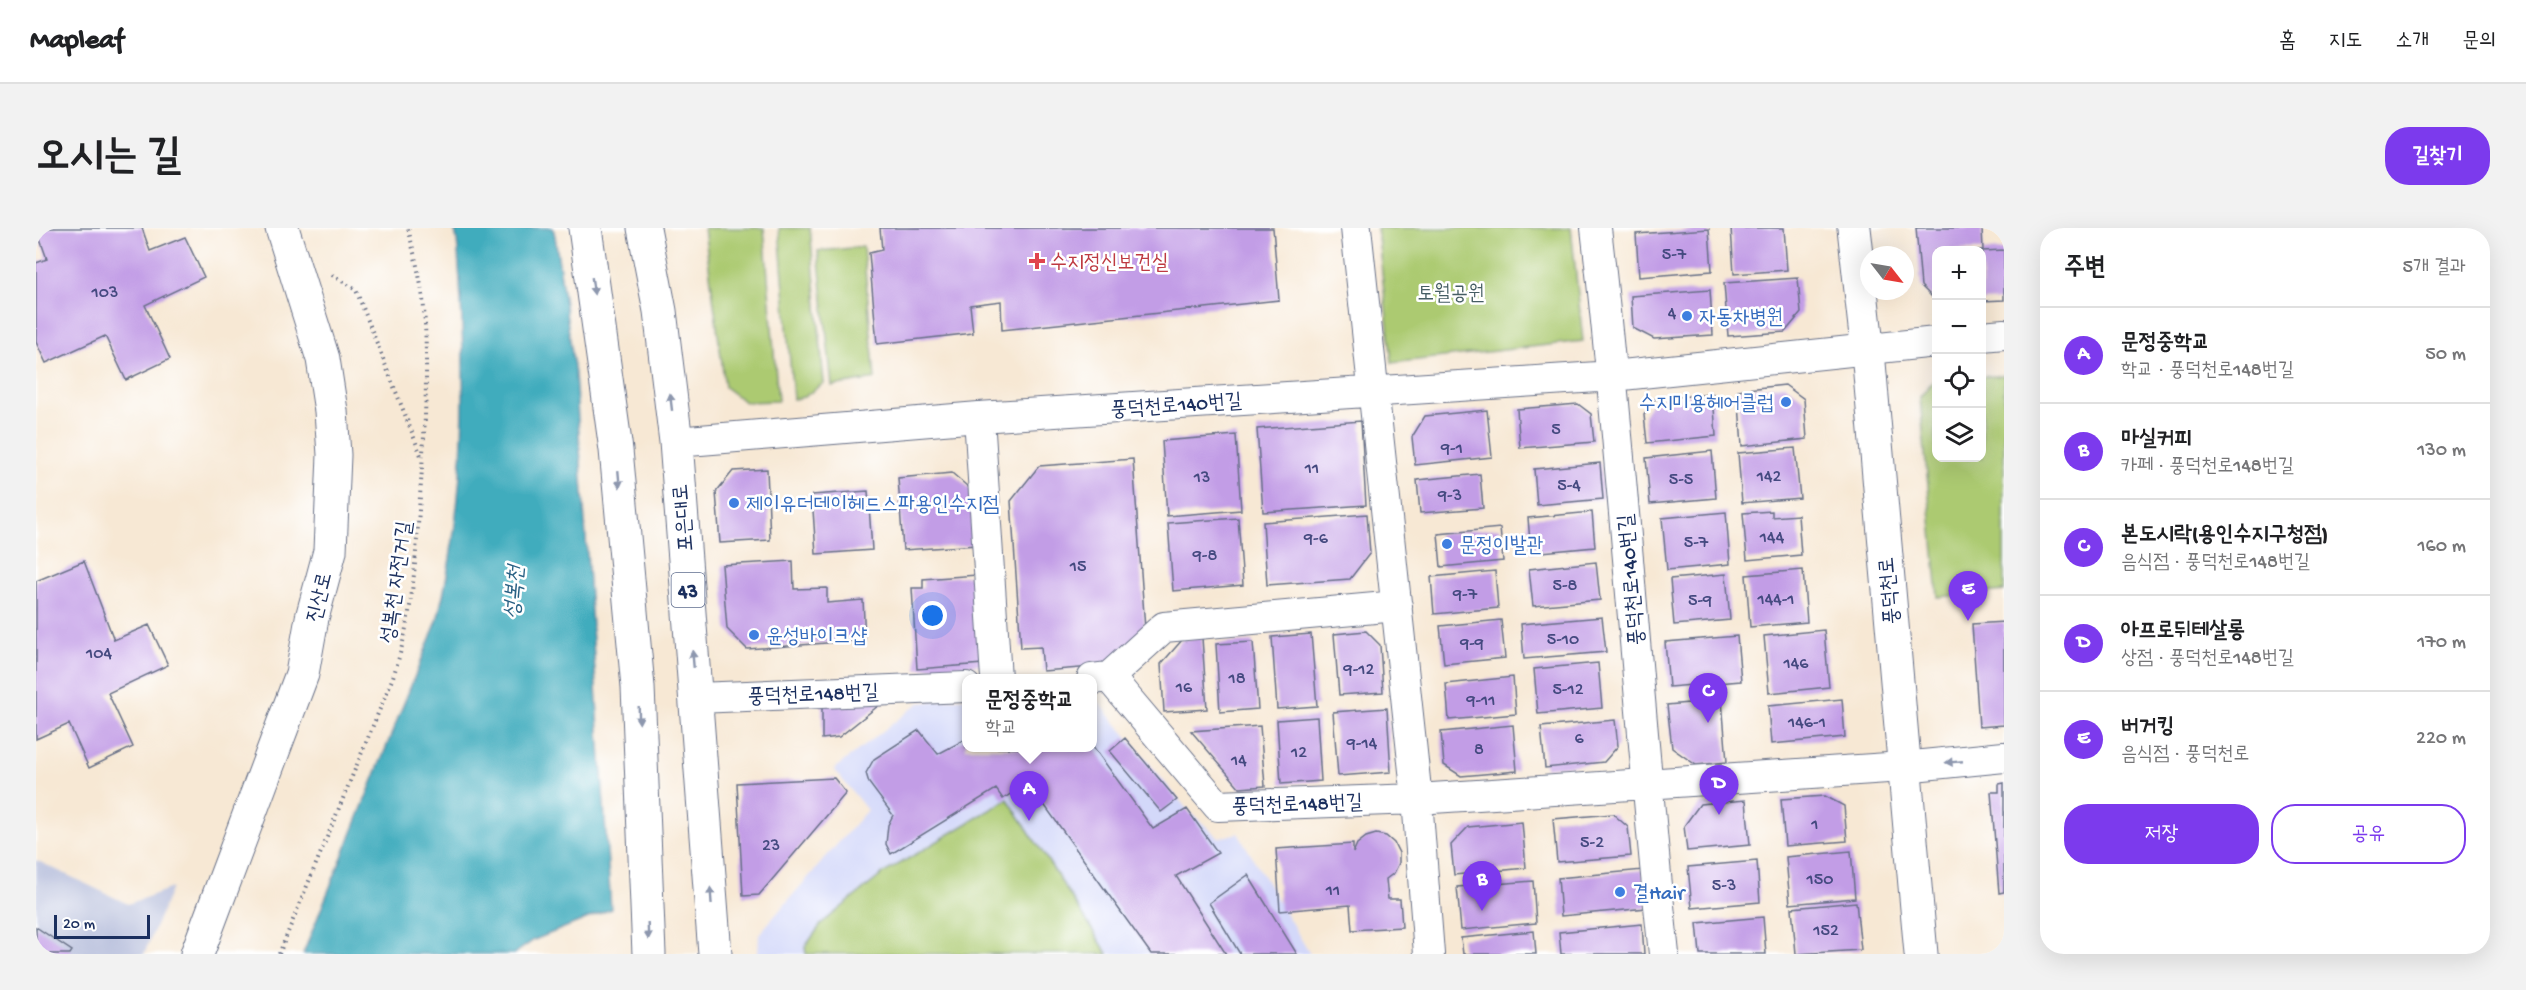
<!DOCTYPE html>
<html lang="ko">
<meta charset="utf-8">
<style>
body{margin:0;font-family:"Gochi Hand","Poor Story",sans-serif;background:#f2f2f2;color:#202124}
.controls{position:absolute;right:18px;top:18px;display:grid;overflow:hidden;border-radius:12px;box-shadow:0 6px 24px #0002}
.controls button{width:54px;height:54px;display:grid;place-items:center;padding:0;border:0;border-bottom:2px solid #e0e0e0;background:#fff;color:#202124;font:30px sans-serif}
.compass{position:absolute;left:1824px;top:18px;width:54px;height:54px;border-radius:50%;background:#fff;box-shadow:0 6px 24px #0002;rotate:121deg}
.scale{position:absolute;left:18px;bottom:15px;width:96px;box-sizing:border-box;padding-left:6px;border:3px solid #1b2f5e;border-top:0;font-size:16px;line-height:21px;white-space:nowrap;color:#1b2f5e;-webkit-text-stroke:4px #fff;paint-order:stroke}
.you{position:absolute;left:897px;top:388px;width:21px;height:21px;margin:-15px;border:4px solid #fff;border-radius:50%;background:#1a73e8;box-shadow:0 0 0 9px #1a73e833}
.badge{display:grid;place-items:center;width:39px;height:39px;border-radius:50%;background:#7c3aed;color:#fff;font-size:20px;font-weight:700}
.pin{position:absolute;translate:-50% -50px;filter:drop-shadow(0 2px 3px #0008)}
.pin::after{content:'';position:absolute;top:32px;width:21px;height:18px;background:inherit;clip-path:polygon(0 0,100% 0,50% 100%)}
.popup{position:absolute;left:926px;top:446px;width:135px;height:78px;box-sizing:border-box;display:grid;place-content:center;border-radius:12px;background:#fff;filter:drop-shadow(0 2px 4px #0005);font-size:20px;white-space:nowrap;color:#757577}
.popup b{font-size:22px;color:#202124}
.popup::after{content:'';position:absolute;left:50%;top:100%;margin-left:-12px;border:12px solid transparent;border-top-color:#fff}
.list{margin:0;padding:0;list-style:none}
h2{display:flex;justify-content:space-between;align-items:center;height:78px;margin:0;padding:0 24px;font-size:26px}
h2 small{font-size:20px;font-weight:400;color:#757577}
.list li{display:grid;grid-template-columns:39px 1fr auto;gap:18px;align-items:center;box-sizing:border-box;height:96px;padding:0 24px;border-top:2px solid #e0e0e0}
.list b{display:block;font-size:22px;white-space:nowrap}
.list p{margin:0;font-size:20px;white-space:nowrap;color:#757577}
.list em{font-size:20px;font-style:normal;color:#757577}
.actions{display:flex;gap:12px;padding:18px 24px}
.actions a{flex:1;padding:14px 0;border:2px solid #7c3aed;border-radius:24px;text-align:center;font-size:21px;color:#7c3aed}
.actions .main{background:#7c3aed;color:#fff}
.icon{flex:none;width:33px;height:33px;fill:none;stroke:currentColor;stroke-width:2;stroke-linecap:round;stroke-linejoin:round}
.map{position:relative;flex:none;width:1968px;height:726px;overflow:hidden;border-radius:24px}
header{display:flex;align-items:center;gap:36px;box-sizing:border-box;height:84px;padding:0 30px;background:#fff;border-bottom:2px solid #e0e0e0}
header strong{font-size:28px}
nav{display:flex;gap:33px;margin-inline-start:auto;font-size:21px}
.intro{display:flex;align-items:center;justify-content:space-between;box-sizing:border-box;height:144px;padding:0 36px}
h1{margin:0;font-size:42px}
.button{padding:15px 27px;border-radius:24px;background:#7c3aed;color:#fff;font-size:21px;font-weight:700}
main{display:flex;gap:36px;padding:0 36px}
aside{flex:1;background:#fff;border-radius:24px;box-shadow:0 6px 24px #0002}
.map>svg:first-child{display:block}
.built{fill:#d3d8f9}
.industrial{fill:#bcc3de}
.green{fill:#acca71;stroke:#647c68;stroke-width:1.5}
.water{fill:#3facbd;stroke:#2d6e8e;stroke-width:1.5}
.building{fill:#c29de6}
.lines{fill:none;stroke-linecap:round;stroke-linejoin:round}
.street-casing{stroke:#687087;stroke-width:32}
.secondary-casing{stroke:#687087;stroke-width:35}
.primary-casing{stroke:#687087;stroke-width:35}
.path{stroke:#687087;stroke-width:4;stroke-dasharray:1.5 4.5;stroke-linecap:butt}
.street{stroke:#fff;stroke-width:30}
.secondary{stroke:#fff;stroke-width:33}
.primary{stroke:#fff;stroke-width:33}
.oneway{fill:#8d97ae}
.health-dot{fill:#e0444e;stroke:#fff;stroke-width:2}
.shop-dot{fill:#3f7fe0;stroke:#fff;stroke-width:2}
.labels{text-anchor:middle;stroke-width:5;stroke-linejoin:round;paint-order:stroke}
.number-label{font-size:18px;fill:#454a80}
.shield{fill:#fff;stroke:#5f6d8e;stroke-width:1.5}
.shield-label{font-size:20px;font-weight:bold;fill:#1b2f5e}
.health-label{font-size:21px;fill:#be3a42;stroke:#fff;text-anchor:start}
.park-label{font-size:21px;fill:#465e64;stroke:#fff}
.shop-label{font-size:21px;fill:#366cbe;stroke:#fff;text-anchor:start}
.street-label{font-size:21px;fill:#1b2f5e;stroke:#fff}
.water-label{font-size:22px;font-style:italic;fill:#296184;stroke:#fff}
</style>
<header>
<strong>Mapleaf</strong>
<nav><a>홈</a><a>지도</a><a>소개</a><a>문의</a></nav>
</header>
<div class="intro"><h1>오시는 길</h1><a class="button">길찾기</a></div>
<main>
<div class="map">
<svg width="1968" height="726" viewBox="0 0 1968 726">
<rect width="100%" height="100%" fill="#fff"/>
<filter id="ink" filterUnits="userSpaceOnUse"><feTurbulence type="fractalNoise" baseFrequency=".0167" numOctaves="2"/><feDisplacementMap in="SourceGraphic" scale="12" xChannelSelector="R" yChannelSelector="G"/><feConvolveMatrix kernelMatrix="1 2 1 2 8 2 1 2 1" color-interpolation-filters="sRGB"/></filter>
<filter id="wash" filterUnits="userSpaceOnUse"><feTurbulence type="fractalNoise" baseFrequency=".008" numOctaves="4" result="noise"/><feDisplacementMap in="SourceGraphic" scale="24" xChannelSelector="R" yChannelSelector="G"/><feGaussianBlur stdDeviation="1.35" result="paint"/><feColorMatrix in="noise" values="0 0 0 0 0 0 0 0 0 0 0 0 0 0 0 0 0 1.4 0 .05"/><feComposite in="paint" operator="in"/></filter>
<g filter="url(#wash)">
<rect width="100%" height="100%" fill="#f7e8d4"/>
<path class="built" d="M1056 466 1151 581 1183 610 1202 605 1274 726H722L723 706 831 582 798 541 883 475 930 470V520H1056Z"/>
<path class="industrial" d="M0 632 92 676 136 660 108 726H0Z"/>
<path class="green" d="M668 0H728L742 173 709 174 689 159Z
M743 0H774L788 155 768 169 757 171Z
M1341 0H1535L1547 113 1356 135Z
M827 19 839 151 796 158 782 23Z
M1968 147V363L1902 369 1884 169 1896 154H1900V230H1946V149Z
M972 571 1072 726H770L769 719 786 695 848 645Z"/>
<path class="water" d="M418 0H517L519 8 539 146 575 681 498 712 478 726H267L401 393C432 271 431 137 421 11Z"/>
<g id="blocks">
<path class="building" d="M0 0H106L114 23 149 9 168 49 109 77 134 131 90 152 69 108 10 135 0 114V35L11 31Z
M844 0H1237L1243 72 966 102 965 73 934 77 937 105 841 116 833 25 846 22Z
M1695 0H1748L1751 42 1698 46Z
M1880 0H1946L1947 22H1900V73L1885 58Z
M1673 1 1676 43 1603 49 1600 6Z
M1968 22V72L1946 73V23Z
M1762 50 1765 85 1749 104 1692 108 1688 55Z
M1674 62 1677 107 1618 111 1597 100 1595 68Z
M1749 157 1768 171 1771 211 1706 218 1702 162Z
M1677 166 1680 208 1611 215 1608 187 1619 171Z
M1542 176 1555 186 1558 214 1484 220 1481 181Z
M1451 182 1456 229 1379 237 1376 209 1389 188Z
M1325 193 1330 277 1227 284 1221 201Z
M1200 207 1205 282 1131 288 1126 213Z
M1759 220 1764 270 1706 275 1702 225Z
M1676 223 1680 270 1614 276 1610 230Z
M1097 231 1109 401 1081 437 1007 443 1005 419 985 420 975 273 1003 238Z
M1564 235 1567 271 1501 277 1498 241Z
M731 241 734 312 684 315 680 264 697 243Z
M916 245 938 264 941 317 867 322 862 250Z
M1444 246 1447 280 1384 285 1381 252Z
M832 263 836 322 780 326 776 267Z
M1736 283V289L1762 287 1765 327 1711 332 1707 285Z
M1556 284 1559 319 1495 325 1492 290Z
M1690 284 1694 336 1631 342 1626 290Z
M1331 286 1334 325 1314 351 1231 357 1227 294Z
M1202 290 1207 357 1137 363 1132 295Z
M1464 300 1467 333 1405 339 1402 306Z
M48 333 78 412 113 397 132 437 72 465 97 519 53 540 33 496 0 511V353Z
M757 333 758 361 791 360V375L827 372 829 412 711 421 691 401 686 337Z
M1560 334 1564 372 1497 378 1493 341Z
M1767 342 1771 394 1714 399 1710 347Z
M1459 343 1462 380 1398 386 1395 349Z
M1690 346 1694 392 1638 397 1634 351Z
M941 347 947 436 881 441 876 360H887V351Z
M1566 389 1570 424 1488 431 1485 396Z
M1465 392 1469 430 1408 436 1404 398Z
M1968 394V497L1943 499 1936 396Z
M1788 402 1793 459 1733 465 1728 408Z
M1330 403 1344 417 1347 464 1303 467 1298 406Z
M1275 406 1281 478 1241 481 1236 409Z
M1701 408 1705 453 1633 459 1629 414Z
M1166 410 1171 481 1128 484 1125 436 1147 411Z
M1217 414 1222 481 1184 484 1180 416Z
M1562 435 1566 480 1502 486 1498 441Z
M1477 449 1480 486 1413 492 1410 456Z
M857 466 803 509 786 511V475Z
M1806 471 1809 509 1735 516 1732 478Z
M1686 472 1691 534 1660 537 1636 520 1631 477Z
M1351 480 1355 544 1302 548 1297 484Z
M1281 489 1285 553 1245 556 1241 492Z
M1579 492 1582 518 1568 534 1509 540 1505 499Z
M1477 497 1481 543 1425 548 1408 537 1405 504Z
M1224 498 1229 558 1204 560 1155 503Z
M883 502 902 526 930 511V520H1056V517L1117 601 1151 581 1182 625 1140 648 1190 726H1115L992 554 967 571 960 561 855 626 850 616 852 597 857 587 833 555 830 545 838 531Z
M1089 510 1141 572 1125 584 1074 523Z
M798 550 810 565 723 667 707 668 701 555Z
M1968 555V664L1963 665 1955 564H1963V556Z
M1789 568 1808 578 1811 613 1749 618 1745 571Z
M1710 572 1714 617 1651 623 1648 598 1664 576Z
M1577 586 1592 599 1595 628 1521 634 1517 591Z
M1486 594 1490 640 1418 647 1415 617 1432 599Z
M1340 606 1350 608 1358 615 1363 625V635L1358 645 1350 651 1352 671H1364L1366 699 1316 702 1314 677 1244 683 1240 621 1317 616V625L1321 616 1330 609Z
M1815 623 1819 670 1754 676 1750 629Z
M1721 633 1724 674 1656 680 1652 639Z
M1607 642 1611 680 1525 688 1522 650Z
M1212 647 1261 726H1204L1173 675Z
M1497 653 1500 695 1425 702 1421 659Z
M1820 674 1825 722 1760 726 1756 680Z
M1727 689 1730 726H1664L1661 695Z
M1606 696 1608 726H1525L1523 704Z
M0 699 36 723 34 726H0Z
M1498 703 1500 726H1427L1425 710Z"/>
</g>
</g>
<g filter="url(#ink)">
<use href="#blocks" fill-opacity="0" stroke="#687087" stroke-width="1.5"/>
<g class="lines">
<defs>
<path id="street" d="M1320 0 1381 571 1393 726
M1560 0C1588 242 1602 484 1628 726
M1946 108 1968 106
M943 189 960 450
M640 214 943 189 1577 148 1900 114
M1073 449 1128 399 1361 378
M1056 451 1073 449 1182 578 1381 571 1867 539 1968 529
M661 470 930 459"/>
<path id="secondary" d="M1818 0 1833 135 1885 726
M161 726 266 446 276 390 294 323 298 227 295 183 287 131 246 0"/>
<path id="primary" d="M549 0 580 222 602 459 613 726
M608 0 624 83 640 214 679 726"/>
</defs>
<use href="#street" class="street-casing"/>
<use href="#secondary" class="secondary-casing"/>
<use href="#primary" class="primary-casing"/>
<path class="path" d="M296 47 320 62 386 230
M243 726 357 449C376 392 379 341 383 282 388 215 393 148 388 81 386 54 378 26 372 0"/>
<use href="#street" class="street"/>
<use href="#secondary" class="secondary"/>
<use href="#primary" class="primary"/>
</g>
<defs><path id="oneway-solid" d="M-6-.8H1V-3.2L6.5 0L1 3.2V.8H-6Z" transform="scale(1.5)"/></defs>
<g class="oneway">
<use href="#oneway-solid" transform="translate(557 58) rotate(82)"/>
<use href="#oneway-solid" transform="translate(635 174) rotate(-97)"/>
<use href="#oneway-solid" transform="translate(583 251) rotate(85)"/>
<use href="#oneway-solid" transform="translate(657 431) rotate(-95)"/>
<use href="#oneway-solid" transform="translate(603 487) rotate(88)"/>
<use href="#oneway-solid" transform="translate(1918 534) rotate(175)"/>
<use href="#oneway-solid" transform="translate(675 668) rotate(-94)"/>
<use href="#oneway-solid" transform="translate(612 703) rotate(88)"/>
</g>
</g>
<path class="health-dot" d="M998 24h6v6h6v6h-6v6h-6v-6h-6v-6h6z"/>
<g class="shop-dot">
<circle cx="1651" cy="88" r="6"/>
<circle cx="1750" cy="174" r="6"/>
<circle cx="698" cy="275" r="6"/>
<circle cx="1411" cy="316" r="6"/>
<circle cx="718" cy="407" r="6"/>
<circle cx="1584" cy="664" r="6"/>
</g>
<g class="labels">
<g class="number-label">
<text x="1638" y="31">5-7</text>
<text x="69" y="69">103</text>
<text x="1636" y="90">4</text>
<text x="1520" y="206">5</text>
<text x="1416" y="225">9-1</text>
<text x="1276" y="245">11</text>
<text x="1733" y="253">142</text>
<text x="1166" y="254">13</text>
<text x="1645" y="256">5-5</text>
<text x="1533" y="262">5-4</text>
<text x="1414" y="272">9-3</text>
<text x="1736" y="314">144</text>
<text x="1280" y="315">9-6</text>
<text x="1660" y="319">5-7</text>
<text x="1169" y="332">9-8</text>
<text x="1042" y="343">15</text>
<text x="1529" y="362">5-8</text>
<text x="1429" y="371">9-7</text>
<text x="1740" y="376">144-1</text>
<text x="1664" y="377">5-9</text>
<text x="1527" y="416">5-10</text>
<text x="1436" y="420">9-9</text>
<text x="63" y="430">104</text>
<text x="1760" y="440">146</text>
<text x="1323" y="446">9-12</text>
<text x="1201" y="455">18</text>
<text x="1148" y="464">16</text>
<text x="1532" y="466">5-12</text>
<text x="1445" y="477">9-11</text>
<text x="1771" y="499">146-1</text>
<text x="1543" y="515">6</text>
<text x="1326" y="520">9-14</text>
<text x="1443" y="526">8</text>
<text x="1263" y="529">12</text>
<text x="1203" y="537">14</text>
<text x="1779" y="601">1</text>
<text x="1556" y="619">5-2</text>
<text x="735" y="622">23</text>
<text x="1784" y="656">150</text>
<text x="1688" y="662">5-3</text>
<text x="1297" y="667">11</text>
<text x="1790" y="707">152</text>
</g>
<rect class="shield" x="635.5" y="345" width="33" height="34" rx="4.5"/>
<g class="shield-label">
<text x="652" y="369">43</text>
</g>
<g class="health-label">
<text x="1014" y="40">수지정신보건실</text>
</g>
<g class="park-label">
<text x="1415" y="71">토월공원</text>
</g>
<g class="shop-label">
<text x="1663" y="95">자동차병원</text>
<text x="1738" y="181" text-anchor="end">수지미용헤어클럽</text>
<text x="710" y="282">제이유더데이헤드스파용인수지점</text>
<text x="1423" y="323">문정이발관</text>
<text x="730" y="414">윤성바이크샵</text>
<text x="1596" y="671">결Hair</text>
</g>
<g class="street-label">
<text transform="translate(1140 176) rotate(-4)" y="7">풍덕천로140번길</text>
<text transform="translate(646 290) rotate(-95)" y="7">포은대로</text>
<text transform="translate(1594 352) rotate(-95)" y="7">풍덕천로140번길</text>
<text transform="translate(359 354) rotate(-82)" y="7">성복천 자전거길</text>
<text transform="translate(1852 363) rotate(-95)" y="7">풍덕천로</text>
<text transform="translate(282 369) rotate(-76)" y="7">진산로</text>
<text transform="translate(777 465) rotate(-2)" y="7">풍덕천로148번길</text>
<text transform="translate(1261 575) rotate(-2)" y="7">풍덕천로148번길</text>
</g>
<g class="water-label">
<text transform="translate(476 364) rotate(-85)" y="8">성복천</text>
</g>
</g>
</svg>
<div class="controls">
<button>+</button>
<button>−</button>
<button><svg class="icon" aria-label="locate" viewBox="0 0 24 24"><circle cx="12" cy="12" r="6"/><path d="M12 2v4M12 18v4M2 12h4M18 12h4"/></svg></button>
<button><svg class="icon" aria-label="layers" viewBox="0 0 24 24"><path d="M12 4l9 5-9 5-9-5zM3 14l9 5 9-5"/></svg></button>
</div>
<svg class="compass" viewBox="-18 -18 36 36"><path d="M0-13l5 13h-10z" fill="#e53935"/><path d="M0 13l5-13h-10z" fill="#757577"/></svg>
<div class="scale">20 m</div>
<div class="you"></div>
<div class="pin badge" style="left:993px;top:593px">A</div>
<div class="popup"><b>문정중학교</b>학교</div>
<div class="pin badge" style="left:1446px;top:683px">B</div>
<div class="pin badge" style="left:1672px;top:495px">C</div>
<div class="pin badge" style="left:1683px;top:587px">D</div>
<div class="pin badge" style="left:1932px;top:393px">E</div>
</div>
<aside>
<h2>주변<small>5개 결과</small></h2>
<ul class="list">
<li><span class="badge">A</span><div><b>문정중학교</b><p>학교 · 풍덕천로148번길</p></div><em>50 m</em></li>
<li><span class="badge">B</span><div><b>마실커피</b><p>카페 · 풍덕천로148번길</p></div><em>130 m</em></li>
<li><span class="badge">C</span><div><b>본도시락(용인수지구청점)</b><p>음식점 · 풍덕천로148번길</p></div><em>160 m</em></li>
<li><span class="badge">D</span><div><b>아프로뒤테살롱</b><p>상점 · 풍덕천로148번길</p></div><em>170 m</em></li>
<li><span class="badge">E</span><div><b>버거킹</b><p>음식점 · 풍덕천로</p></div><em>220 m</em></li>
</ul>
<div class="actions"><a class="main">저장</a><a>공유</a></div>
</aside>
</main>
